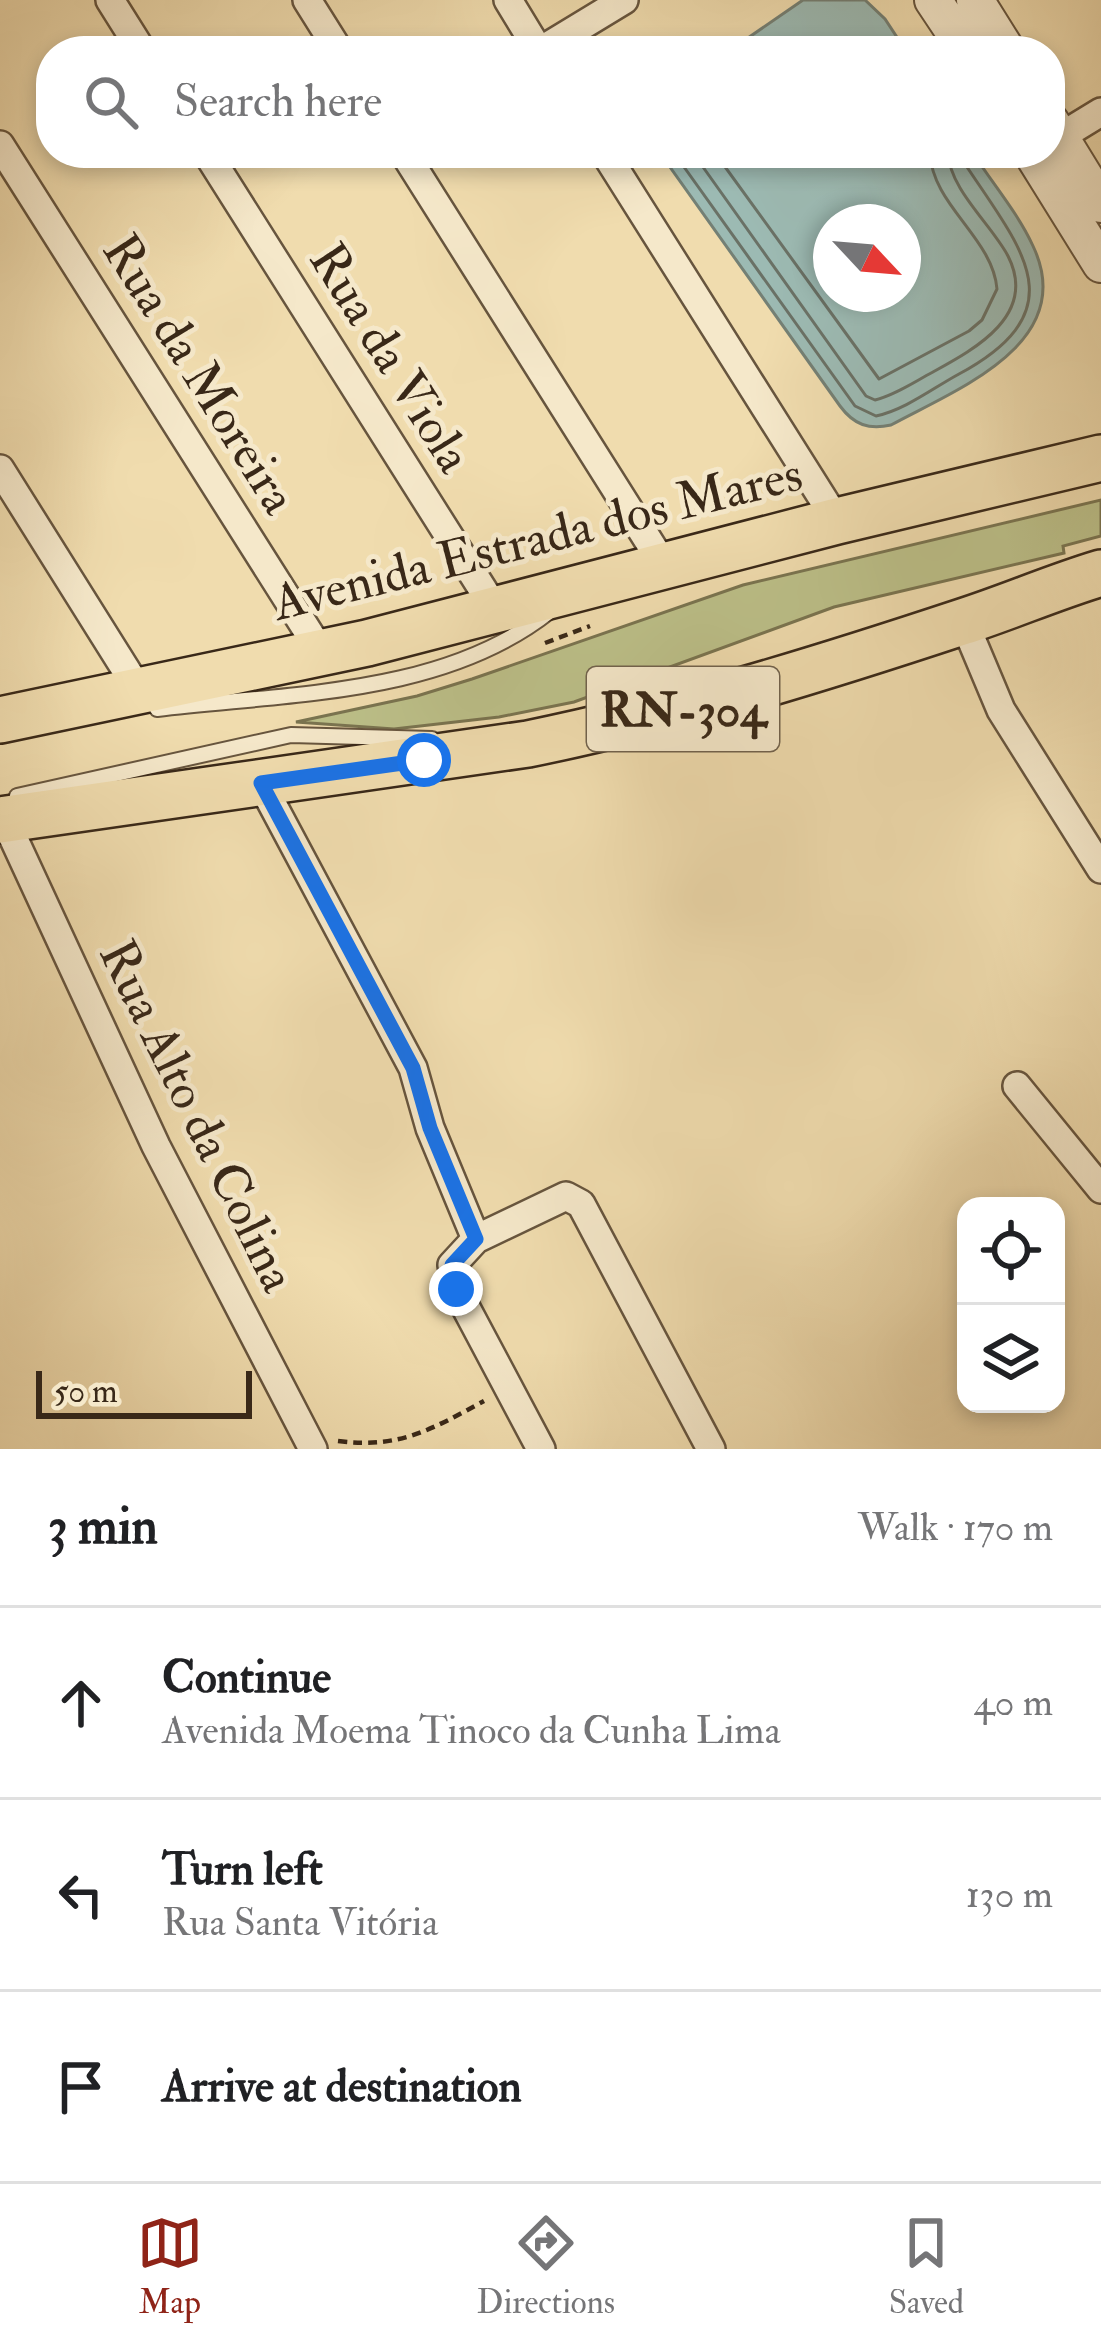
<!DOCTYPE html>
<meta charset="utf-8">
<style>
body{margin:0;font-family:"IM FELL Double Pica",serif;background:#f6f6f6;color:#202124}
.controls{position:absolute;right:36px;bottom:36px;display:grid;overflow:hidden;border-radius:24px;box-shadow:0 6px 18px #0003}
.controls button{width:108px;height:108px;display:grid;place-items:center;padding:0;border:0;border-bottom:3px solid #e0e0e0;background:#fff;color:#202124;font:60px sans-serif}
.compass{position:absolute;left:813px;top:204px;width:108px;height:108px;border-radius:50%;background:#fff;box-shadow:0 6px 18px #0003;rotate:116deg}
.scale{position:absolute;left:36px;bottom:30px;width:216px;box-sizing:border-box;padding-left:12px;border:6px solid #392818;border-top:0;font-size:33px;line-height:42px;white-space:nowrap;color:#392818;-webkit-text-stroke:9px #f5e8ca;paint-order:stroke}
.stop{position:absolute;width:36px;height:36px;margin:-27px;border:9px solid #1a73e8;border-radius:50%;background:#fff}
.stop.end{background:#1a73e8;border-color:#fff;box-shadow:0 3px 12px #0008}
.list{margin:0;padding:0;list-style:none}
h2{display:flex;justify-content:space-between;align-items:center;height:156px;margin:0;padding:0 48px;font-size:51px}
h2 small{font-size:39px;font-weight:400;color:#757577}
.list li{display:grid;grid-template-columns:78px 1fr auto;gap:36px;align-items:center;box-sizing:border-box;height:192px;padding:0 48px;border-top:3px solid #e0e0e0}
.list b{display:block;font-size:45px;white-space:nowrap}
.list p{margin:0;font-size:39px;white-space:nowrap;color:#757577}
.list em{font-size:39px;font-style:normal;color:#757577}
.icon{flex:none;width:66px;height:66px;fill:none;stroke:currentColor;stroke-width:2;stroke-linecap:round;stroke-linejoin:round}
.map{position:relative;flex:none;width:1101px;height:1449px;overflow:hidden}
.search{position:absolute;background:#fff;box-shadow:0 6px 18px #0003;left:36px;right:36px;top:36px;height:132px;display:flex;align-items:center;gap:30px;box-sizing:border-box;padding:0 42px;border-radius:48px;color:#757577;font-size:45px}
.sheet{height:732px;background:#fff}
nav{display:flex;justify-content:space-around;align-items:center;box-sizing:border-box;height:168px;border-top:3px solid #e0e0e0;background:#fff;font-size:33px;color:#757577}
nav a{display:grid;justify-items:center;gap:6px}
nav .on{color:#8f2418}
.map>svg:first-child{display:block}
.green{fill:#bcc089;stroke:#7a7450;stroke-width:3}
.water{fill:#9cbab3;stroke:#748075;stroke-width:3;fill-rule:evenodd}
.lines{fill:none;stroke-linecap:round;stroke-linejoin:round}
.shore{stroke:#6a7166;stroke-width:3}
.service-casing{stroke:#67553e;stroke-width:18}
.minor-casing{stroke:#67553e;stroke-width:32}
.tertiary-casing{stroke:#67553e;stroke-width:40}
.primary-casing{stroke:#392818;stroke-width:50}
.path{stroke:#392818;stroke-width:4.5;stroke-dasharray:9 6;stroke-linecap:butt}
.service{stroke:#f5e8ca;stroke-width:14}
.minor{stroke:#f5e8ca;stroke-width:27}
.tertiary{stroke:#f5e8ca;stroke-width:36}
.primary{stroke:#f0dcae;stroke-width:45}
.route{stroke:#1a73e8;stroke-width:15}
.labels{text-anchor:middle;stroke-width:10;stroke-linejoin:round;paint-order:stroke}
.shield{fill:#f5e8ca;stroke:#71624d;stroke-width:3}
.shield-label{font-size:48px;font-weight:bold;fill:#392818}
.street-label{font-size:51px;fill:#392818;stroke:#f5e8ca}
</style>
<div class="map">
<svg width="1101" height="1449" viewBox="0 0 1101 1449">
<rect width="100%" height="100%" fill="#f0dcae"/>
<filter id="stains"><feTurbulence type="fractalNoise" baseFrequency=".00167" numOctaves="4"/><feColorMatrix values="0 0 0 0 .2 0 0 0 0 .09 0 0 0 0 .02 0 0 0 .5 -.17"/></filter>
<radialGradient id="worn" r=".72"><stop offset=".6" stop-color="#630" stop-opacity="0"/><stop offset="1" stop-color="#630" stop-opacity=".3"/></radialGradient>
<path class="green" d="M1101 500V536L1063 546 1064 553 834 607 574 702 499 717 394 729 296 722 417 696 472 679 743 585Z"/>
<path class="water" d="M803 0H865L885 19 906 51H729Z
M660 153H973C992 183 1018 213 1033 246 1079 343 957 389 891 425 869 430 854 425 840 406ZM831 222H903V294H831Z"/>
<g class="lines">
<path class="shore" d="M674 153 855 406 876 416C905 410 933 388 959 374 1079 309 1021 249 965 164L963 153
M693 153 866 396 875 400C895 395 914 382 933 372 975 349 1038 315 1008 256 991 224 950 190 948 153
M715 153 879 379 969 331 982 320 997 289C993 238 932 205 930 153"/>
<defs>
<path id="service" d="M157 709C288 693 442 696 549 612
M17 796 291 735 432 739"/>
<path id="minor" d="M110 0 142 51
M307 0 339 51
M508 0 539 51
M540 51 624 0
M1060 137 1101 112
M0 145 321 652
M207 153 497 612
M404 153 665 567
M605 153 837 521
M0 469 138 689
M964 622 1001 710 1101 869
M261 783 413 1068 430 1128 476 1239 452 1265 456 1289 541 1449
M5 820 156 1146 313 1449
M1017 1086 1101 1189
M476 1239 566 1196 581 1204 711 1449"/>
<path id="tertiary" d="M933 0 967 51
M975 0 1007 51
M1050 121 1101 204
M1032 153 1101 264"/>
<path id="primary" d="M0 720 367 643 837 521 1101 458
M0 820 528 744C675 714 820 669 962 622 1009 607 1054 587 1101 573"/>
</defs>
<use href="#service" class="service-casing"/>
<use href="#minor" class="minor-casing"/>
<use href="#tertiary" class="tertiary-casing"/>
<use href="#primary" class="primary-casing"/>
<path class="path" d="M545 643 590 626
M338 1441C400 1449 432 1429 484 1401"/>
<use href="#service" class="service"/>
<use href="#minor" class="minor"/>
<use href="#tertiary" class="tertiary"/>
<use href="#primary" class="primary"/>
</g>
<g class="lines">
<path class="route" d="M424 760 261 783 413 1068 430 1128 476 1239 452 1265 456 1289"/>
</g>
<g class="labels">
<rect class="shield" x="587" y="667" width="192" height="84" rx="9"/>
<g class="shield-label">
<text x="683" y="726">RN-304</text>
</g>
<g class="street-label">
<text transform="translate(392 357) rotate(58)" y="18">Rua da Viola</text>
<text transform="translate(201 373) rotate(58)" y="18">Rua da Moreira</text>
<text transform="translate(537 537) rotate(-14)" y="18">Avenida Estrada dos Mares</text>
<text transform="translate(199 1115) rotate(64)" y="18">Rua Alto da Colina</text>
</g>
</g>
<rect width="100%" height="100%" filter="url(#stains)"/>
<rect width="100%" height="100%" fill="url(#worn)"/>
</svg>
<div class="controls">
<button><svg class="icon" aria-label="locate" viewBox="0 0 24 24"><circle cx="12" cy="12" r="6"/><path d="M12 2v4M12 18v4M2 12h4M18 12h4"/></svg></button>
<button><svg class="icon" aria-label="layers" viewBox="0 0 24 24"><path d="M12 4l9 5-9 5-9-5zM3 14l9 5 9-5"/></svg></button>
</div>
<svg class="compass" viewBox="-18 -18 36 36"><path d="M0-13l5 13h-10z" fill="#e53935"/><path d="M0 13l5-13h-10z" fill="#757577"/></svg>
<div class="scale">50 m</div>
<div class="stop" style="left:424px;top:760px"></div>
<div class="stop end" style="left:456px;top:1289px"></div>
<div class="search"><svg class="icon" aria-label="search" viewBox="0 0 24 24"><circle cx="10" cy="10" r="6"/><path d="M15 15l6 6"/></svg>Search here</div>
</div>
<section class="sheet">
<h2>3 min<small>Walk · 170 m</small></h2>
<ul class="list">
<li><svg class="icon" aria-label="ahead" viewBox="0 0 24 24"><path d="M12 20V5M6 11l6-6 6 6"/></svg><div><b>Continue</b><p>Avenida Moema Tinoco da Cunha Lima</p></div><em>40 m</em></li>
<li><svg class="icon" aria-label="left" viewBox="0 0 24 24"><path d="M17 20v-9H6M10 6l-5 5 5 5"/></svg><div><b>Turn left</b><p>Rua Santa Vitória</p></div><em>130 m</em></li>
<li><svg class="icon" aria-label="arrive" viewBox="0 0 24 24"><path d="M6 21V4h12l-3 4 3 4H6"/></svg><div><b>Arrive at destination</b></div></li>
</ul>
</section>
<nav>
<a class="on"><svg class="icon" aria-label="map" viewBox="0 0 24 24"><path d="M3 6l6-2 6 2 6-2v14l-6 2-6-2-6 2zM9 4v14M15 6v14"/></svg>Map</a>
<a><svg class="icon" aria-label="directions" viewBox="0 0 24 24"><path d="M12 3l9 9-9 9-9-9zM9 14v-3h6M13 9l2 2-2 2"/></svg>Directions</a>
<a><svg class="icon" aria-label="saved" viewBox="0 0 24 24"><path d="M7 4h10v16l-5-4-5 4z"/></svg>Saved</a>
</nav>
